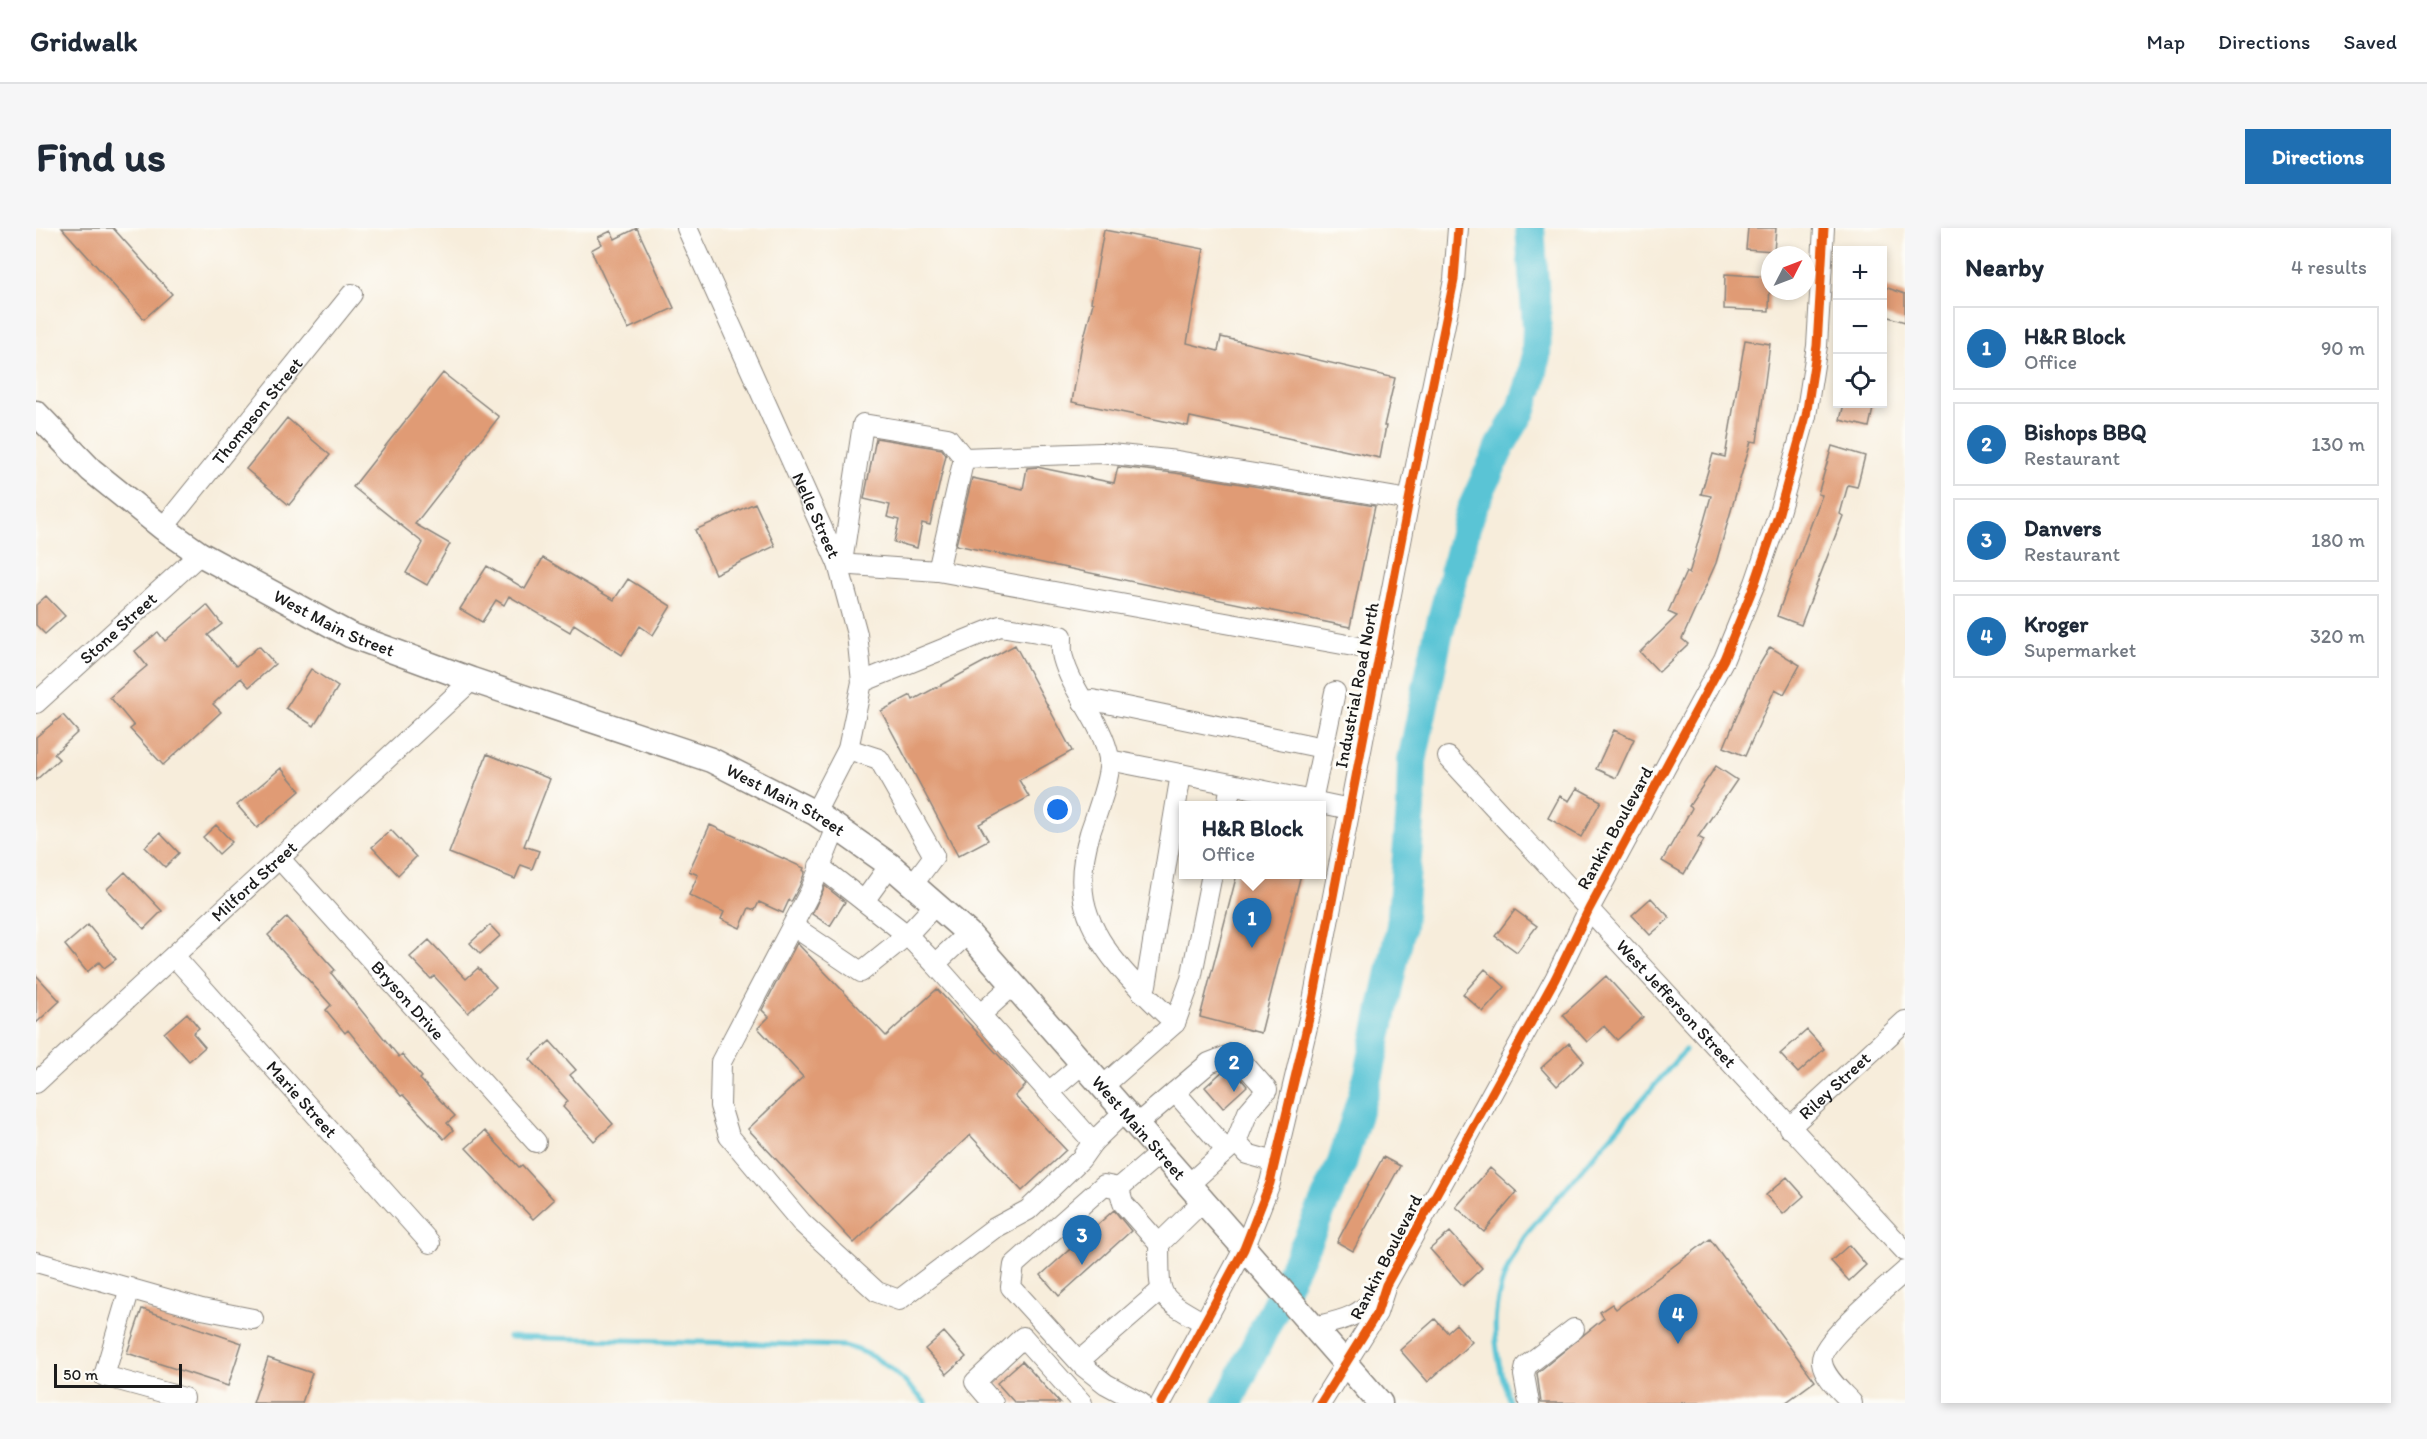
<!DOCTYPE html>
<meta charset="utf-8">
<style>
body{margin:0;font-family:Itim,sans-serif;background:#f6f6f7;color:#1f2937}
.controls{position:absolute;right:18px;top:18px;display:grid;overflow:hidden;border-radius:0px;box-shadow:0 3px 9px #0003}
.controls button{width:54px;height:54px;display:grid;place-items:center;padding:0;border:0;border-bottom:2px solid #e0e1e3;background:#fff;color:#1f2937;font:30px sans-serif}
.compass{position:absolute;left:1725px;top:18px;width:54px;height:54px;border-radius:50%;background:#fff;box-shadow:0 3px 9px #0003;rotate:48deg}
.scale{position:absolute;left:18px;bottom:15px;width:128px;box-sizing:border-box;padding-left:6px;border:3px solid #1c1c1c;border-top:0;font-size:16px;line-height:21px;white-space:nowrap;color:#1c1c1c;-webkit-text-stroke:4px #fdfcf7;paint-order:stroke}
.you{position:absolute;left:1022px;top:582px;width:21px;height:21px;margin:-15px;border:4px solid #fff;border-radius:50%;background:#1a73e8;box-shadow:0 0 0 9px #1a73e833}
.badge{display:grid;place-items:center;width:39px;height:39px;border-radius:50%;background:#1f6fb2;color:#fff;font-size:20px;font-weight:700}
.pin{position:absolute;translate:-50% -50px;filter:drop-shadow(0 2px 3px #0008)}
.pin::after{content:'';position:absolute;top:32px;width:21px;height:18px;background:inherit;clip-path:polygon(0 0,100% 0,50% 100%)}
.popup{position:absolute;left:1143px;top:573px;width:147px;height:78px;box-sizing:border-box;display:grid;place-content:center;border-radius:0px;background:#fff;filter:drop-shadow(0 2px 4px #0005);font-size:20px;white-space:nowrap;color:#747a83}
.popup b{font-size:22px;color:#1f2937}
.popup::after{content:'';position:absolute;left:50%;top:100%;margin-left:-12px;border:12px solid transparent;border-top-color:#fff}
.list{margin:0;padding:0;list-style:none}
h2{display:flex;justify-content:space-between;align-items:center;height:78px;margin:0;padding:0 24px;font-size:26px}
h2 small{font-size:20px;font-weight:400;color:#747a83}
.list li{display:grid;grid-template-columns:39px 1fr auto;gap:18px;align-items:center;box-sizing:border-box;height:84px;margin:0 12px 12px;padding:0 12px;border:2px solid #e0e1e3;border-radius:0px}
.list b{display:block;font-size:22px;white-space:nowrap}
.list p{margin:0;font-size:20px;white-space:nowrap;color:#747a83}
.list em{font-size:20px;font-style:normal;color:#747a83}
.icon{flex:none;width:33px;height:33px;fill:none;stroke:currentColor;stroke-width:2;stroke-linecap:round;stroke-linejoin:round}
.map{position:relative;flex:none;width:1869px;height:1175px;overflow:hidden;border-radius:0px}
header{display:flex;align-items:center;gap:36px;box-sizing:border-box;height:84px;padding:0 30px;background:#fff;border-bottom:2px solid #e0e1e3}
header strong{font-size:28px}
nav{display:flex;gap:33px;margin-inline-start:auto;font-size:21px}
.intro{display:flex;align-items:center;justify-content:space-between;box-sizing:border-box;height:144px;padding:0 36px}
h1{margin:0;font-size:42px}
.button{padding:15px 27px;border-radius:0px;background:#1f6fb2;color:#fff;font-size:21px;font-weight:700}
main{display:flex;gap:36px;padding:0 36px}
aside{flex:1;background:#fff;border-radius:0px;box-shadow:0 3px 9px #0003}
.map>svg:first-child{display:block}
.lines{fill:none;stroke-linecap:round;stroke-linejoin:round}
.stream{stroke:#5ac4d5;stroke-width:5}
.river{stroke:#5ac4d5;stroke-width:30}
.building{fill:#e09b74}
.minor-casing{stroke:#8a847c;stroke-width:22}
.major-casing{stroke:#8a847c;stroke-width:27}
.minor{stroke:#fff;stroke-width:20}
.major{stroke:#fff;stroke-width:24}
.cycleway-casing{stroke:#fdfcf7;stroke-width:13}
.cycleway{stroke:#e8590c;stroke-width:9}
.labels{text-anchor:middle;stroke-width:6;stroke-linejoin:round;paint-order:stroke}
.street-label{font-size:18px;fill:#1c1c1c;stroke:#fdfcf7}
</style>
<header>
<strong>Gridwalk</strong>
<nav><a>Map</a><a>Directions</a><a>Saved</a></nav>
</header>
<div class="intro"><h1>Find us</h1><a class="button">Directions</a></div>
<main>
<div class="map">
<svg width="1869" height="1175" viewBox="0 0 1869 1175">
<rect width="100%" height="100%" fill="#fdfcf7"/>
<filter id="ink" filterUnits="userSpaceOnUse"><feTurbulence type="fractalNoise" baseFrequency=".0167" numOctaves="2"/><feDisplacementMap in="SourceGraphic" scale="12" xChannelSelector="R" yChannelSelector="G"/><feConvolveMatrix kernelMatrix="1 2 1 2 8 2 1 2 1" color-interpolation-filters="sRGB"/></filter>
<filter id="wash" filterUnits="userSpaceOnUse"><feTurbulence type="fractalNoise" baseFrequency=".008" numOctaves="4" result="noise"/><feDisplacementMap in="SourceGraphic" scale="24" xChannelSelector="R" yChannelSelector="G"/><feGaussianBlur stdDeviation="1.35" result="paint"/><feColorMatrix in="noise" values="0 0 0 0 0 0 0 0 0 0 0 0 0 0 0 0 0 1.4 0 .05"/><feComposite in="paint" operator="in"/></filter>
<g filter="url(#wash)">
<rect width="100%" height="100%" fill="#f7eddb"/>
<g class="lines">
<path class="stream" d="M473 1109 808 1118C845 1126 864 1149 890 1175
M1474 1175C1452 1109 1452 1064 1491 1005L1649 822"/>
<path class="river" d="M1192 1175 1272 1011 1306 935 1333 846 1365 698 1375 581 1376 533 1402 407 1433 287 1466 215 1485 183 1495 154 1500 128 1501 98 1494 0"/>
</g>
<g id="blocks">
<path class="building" d="M26 0H77L136 66 108 91Z
M601 0 638 80 592 101 555 22 566 16 562 9 575 3 579 11Z
M1712 0H1740L1738 23 1710 21Z
M1068 2 1168 21 1151 115 1182 123 1185 109 1359 150 1348 198H1350L1344 230 1154 189 1152 198 1036 174 1045 121 1057 75 1055 74Z
M1689 46 1734 49 1733 83 1688 81Z
M1846 58 1869 66V94L1846 87Z
M1709 112 1734 116 1721 214 1715 213 1680 335 1646 411 1652 416 1623 444 1604 424 1641 388 1632 384 1650 344 1653 346 1675 268 1665 266 1677 226 1689 229Z
M407 145 463 189 379 296 414 316 391 357 370 345 387 315 317 259Z
M1808 176H1838L1833 199 1804 192Z
M251 190 294 227 253 277 210 241Z
M840 210 906 221 910 227 894 297 886 295 881 320 858 314 863 292 851 289 854 277 828 271Z
M1796 218 1829 228 1821 259 1812 257 1804 286 1807 288 1765 397 1741 388 1786 267 1782 266Z
M1001 239 1078 255 1082 239 1139 245 1339 278 1314 399 920 317 936 250 987 261 991 240Z
M719 275 739 318 679 346 659 302Z
M507 330 578 372 592 351 635 378 617 407 604 398 586 427 538 396 534 404 473 368 468 377 460 372 446 394 424 381 451 338 489 361Z
M10 368 29 388 9 406 0 397V377Z
M171 377 186 396 172 407 200 438 223 418 239 436 213 459 205 450 177 476 185 484 127 537 94 501 98 498 74 469 111 438 99 423 122 404 129 413Z
M979 417 1036 523 983 552 993 569 943 596 952 612 922 628 845 483 875 467 877 472Z
M1734 419 1764 437 1748 466 1739 461 1709 528 1688 519 1719 444Z
M275 441 302 459 278 498 250 480Z
M27 487 42 504 18 526 23 531 0 552V509Z
M1578 502 1598 511 1580 550 1560 541Z
M451 526 514 551 488 618 503 623 496 641 485 637 479 651 413 625Z
M1680 538 1701 552 1662 609 1668 612 1648 646 1626 633 1656 580 1653 578Z
M245 540 264 563 221 600 201 577Z
M1541 560 1565 573 1545 609 1512 590 1524 568 1533 573Z
M180 597 196 614 183 626 167 609Z
M674 597 768 640 767 642 769 644 763 659 755 674 753 672 747 685 723 674 719 682 713 680 704 700 685 691 688 684 653 667 662 647 653 643Z
M355 602 380 629 362 647 336 619Z
M124 605 143 625 129 639 109 619Z
M89 644 126 683 108 701 71 661Z
M1201 646H1265L1225 805 1164 789Z
M789 658 809 674 794 698 776 686Z
M1615 670 1634 690 1614 707 1596 687Z
M1479 682 1501 698 1481 724 1459 708Z
M251 689 299 742 295 745 363 829 366 826 386 849 384 851 419 888 411 895 417 902 408 911 367 867 365 868 312 802 309 805 290 782 295 777 232 707Z
M52 697 80 731 68 740 63 734 51 744 29 717Z
M454 697 464 708 444 726 434 715Z
M393 712 430 751 442 740 460 759 432 785 398 748 395 751 374 729Z
M761 715 850 808 901 761 990 857 979 868 1030 922 986 963 934 907 818 1015 712 901 767 849 722 800 733 789 726 782Z
M1449 741 1469 759 1447 784 1427 766Z
M0 747 24 773 0 795Z
M1570 748 1607 789 1581 812 1568 798 1551 814 1527 787Z
M151 785 163 800 157 805 169 819 153 833 128 805Z
M1771 802 1788 821 1762 845 1744 826Z
M514 813 540 842 534 847 577 896 558 913 527 879 532 873 494 831Z
M1533 815 1548 833 1521 858 1505 840Z
M1195 839 1211 858 1187 880 1169 859 1187 843Z
M449 903 483 939 486 937 518 972 497 991 430 920Z
M1347 929 1364 938 1317 1023 1301 1014Z
M1454 940 1481 964 1448 1004 1420 979Z
M1751 949 1768 968 1747 986 1730 967Z
M1078 982 1095 1003 1023 1068 1005 1047Z
M1414 1004 1446 1040 1427 1058 1394 1021Z
M1674 1011 1779 1153 1749 1175H1505L1501 1145 1568 1090 1564 1084 1576 1076 1580 1081Z
M1813 1017 1830 1037 1813 1053 1795 1033Z
M106 1081 206 1115 192 1158 91 1125Z
M1399 1091 1411 1104 1420 1096 1436 1114 1392 1154 1364 1122Z
M908 1104 930 1129 911 1146 889 1121Z
M232 1130 276 1145 266 1175H217Z
M986 1133 1024 1175H979L961 1155Z"/>
</g>
</g>
<g filter="url(#ink)">
<use href="#blocks" fill-opacity="0" stroke="#8a847c" stroke-width="1.5"/>
<g class="lines">
<defs>
<g id="minor">
<path id="s1" d="M651 0 802 336 821 406 826 454 812 521 779 585"/>
<path id="s2" d="M127 300 316 66"/>
<path d="M802 336 902 343 928 230 1065 225 1141 233 1373 272"/>
<path d="M808 337 807 328 827 196 912 210 928 230"/>
<path d="M902 343 1345 423"/>
<path d="M826 454 964 398 1026 408C1026 415 1025 424 1027 430 1037 466 1066 493 1073 530 1076 547 1060 587 1054 605 1048 625 1044 651 1048 672 1057 720 1106 764 1139 795L1066 859"/>
<path d="M1047 474 1056 472 1287 520"/>
<path id="s3" d="M0 475 164 326"/>
<path d="M812 521 843 531 898 628 877 656"/>
<path id="s4" d="M1412 529 1869 1023"/>
<path d="M1073 532 1195 556"/>
<path d="M1276 573 1299 464"/>
<path d="M1191 578 1195 556 1314 581"/>
<path d="M800 599 774 664 685 834 684 878 693 908 765 994 841 1064 863 1072 957 1001 992 982 1045 931 1057 914 1088 884"/>
<path id="s5" d="M243 630 500 914"/>
<path d="M783 638 871 707 899 736 1057 914"/>
<path d="M828 673 854 637"/>
<path d="M757 698 825 744 871 707 900 676"/>
<path id="s6" d="M138 728 394 1015"/>
<path d="M899 736 932 705"/>
<path d="M1105 763 1110 757 1145 546"/>
<path d="M945 786 977 757"/>
<path d="M1139 795 1155 751 1176 646"/>
<path id="s7" d="M0 855 436 452"/>
<path d="M1013 864 1046 836"/>
<path d="M1139 864 1190 922"/>
<path d="M1100 897 1173 835 1196 826 1201 828 1231 862 1212 884 1200 914 1152 957"/>
<path id="s8" d="M1753 900 1869 793"/>
<path d="M1200 914 1211 926 1239 934"/>
<path d="M1083 960 1087 975 1123 1016C1124 1071 1119 1067 1168 1095"/>
<path d="M1123 1016 1166 974"/>
<path d="M0 1034 166 1081 217 1091"/>
<path d="M94 1060 68 1148 148 1170"/>
<path d="M1278 1099C1307 1092 1322 1090 1343 1066"/>
<path d="M1043 1133 1124 1063"/>
<path d="M957 1175 939 1154 987 1109 1046 1175"/>
<path d="M1105 1175 1070 1156 1047 1138 975 1059 978 1037 1068 957 1083 960 1124 925"/>
<path d="M1125 1175 1208 1021 1234 955 1276 778 1373 272 1418 52 1422 0"/>
<path d="M1285 1175 1341 1085 1350 1057 1519 751 1553 681 1688 431 1719 355 1742 288 1770 188 1781 118 1788 0"/>
<path d="M1493 1175 1488 1147 1490 1138 1538 1101"/>
<path d="M1816 1175C1806 1164 1788 1149 1786 1134 1782 1115 1853 1058 1869 1043"/>
</g>
<g id="major">
<path id="s9" d="M0 185 55 242 127 300 164 326 314 407 436 452 675 532 779 585 800 599 854 637 932 705 1344 1175"/>
</g>
</defs>
<use href="#minor" class="minor-casing"/>
<use href="#major" class="major-casing"/>
<use href="#minor" class="minor"/>
<use href="#major" class="major"/>
<defs>
<path id="cycleway" d="M1125 1175 1208 1021 1234 955 1276 778 1373 272 1418 52 1422 0
M1285 1175 1341 1085 1350 1057 1519 751 1553 681 1688 431 1719 355 1742 288 1770 188 1781 118 1788 0"/>
</defs>
<use href="#cycleway" class="cycleway-casing"/>
<use href="#cycleway" class="cycleway"/>
</g>
</g>
<g class="labels">
<g class="street-label">
<text dy="6" stroke="none"><textPath href="#s2" startOffset="150">Thompson Street</textPath></text>
<text dy="6" stroke="none"><textPath href="#s1" startOffset="315">Nelle Street</textPath></text>
<text dy="6" stroke="none"><textPath href="#s9" startOffset="368">West Main Street</textPath></text>
<text dy="6" stroke="none"><textPath href="#s3" startOffset="111">Stone Street</textPath></text>
<text transform="translate(1321 457) rotate(-79)" y="6">Industrial Road North</text>
<text dy="6" stroke="none"><textPath href="#s9" startOffset="854">West Main Street</textPath></text>
<text transform="translate(1579 600) rotate(-61)" y="6">Rankin Boulevard</text>
<text dy="6" stroke="none"><textPath href="#s7" startOffset="297">Milford Street</textPath></text>
<text dy="6" stroke="none"><textPath href="#s5" startOffset="192">Bryson Drive</textPath></text>
<text dy="6" stroke="none"><textPath href="#s4" startOffset="336">West Jefferson Street</textPath></text>
<text dy="6" stroke="none"><textPath href="#s8" startOffset="62">Riley Street</textPath></text>
<text dy="6" stroke="none"><textPath href="#s6" startOffset="192">Marie Street</textPath></text>
<text dy="6" stroke="none"><textPath href="#s9" startOffset="1340">West Main Street</textPath></text>
<text transform="translate(1350 1029) rotate(-63)" y="6">Rankin Boulevard</text>
</g>
</g>
</svg>
<div class="controls">
<button>+</button>
<button>−</button>
<button><svg class="icon" aria-label="locate" viewBox="0 0 24 24"><circle cx="12" cy="12" r="6"/><path d="M12 2v4M12 18v4M2 12h4M18 12h4"/></svg></button>
</div>
<svg class="compass" viewBox="-18 -18 36 36"><path d="M0-13l5 13h-10z" fill="#e53935"/><path d="M0 13l5-13h-10z" fill="#747a83"/></svg>
<div class="scale">50 m</div>
<div class="you"></div>
<div class="pin badge" style="left:1216px;top:720px">1</div>
<div class="popup"><b>H&amp;R Block</b>Office</div>
<div class="pin badge" style="left:1198px;top:864px">2</div>
<div class="pin badge" style="left:1046px;top:1037px">3</div>
<div class="pin badge" style="left:1642px;top:1116px">4</div>
</div>
<aside>
<h2>Nearby<small>4 results</small></h2>
<ul class="list">
<li><span class="badge">1</span><div><b>H&amp;R Block</b><p>Office</p></div><em>90 m</em></li>
<li><span class="badge">2</span><div><b>Bishops BBQ</b><p>Restaurant</p></div><em>130 m</em></li>
<li><span class="badge">3</span><div><b>Danvers</b><p>Restaurant</p></div><em>180 m</em></li>
<li><span class="badge">4</span><div><b>Kroger</b><p>Supermarket</p></div><em>320 m</em></li>
</ul>
</aside>
</main>
